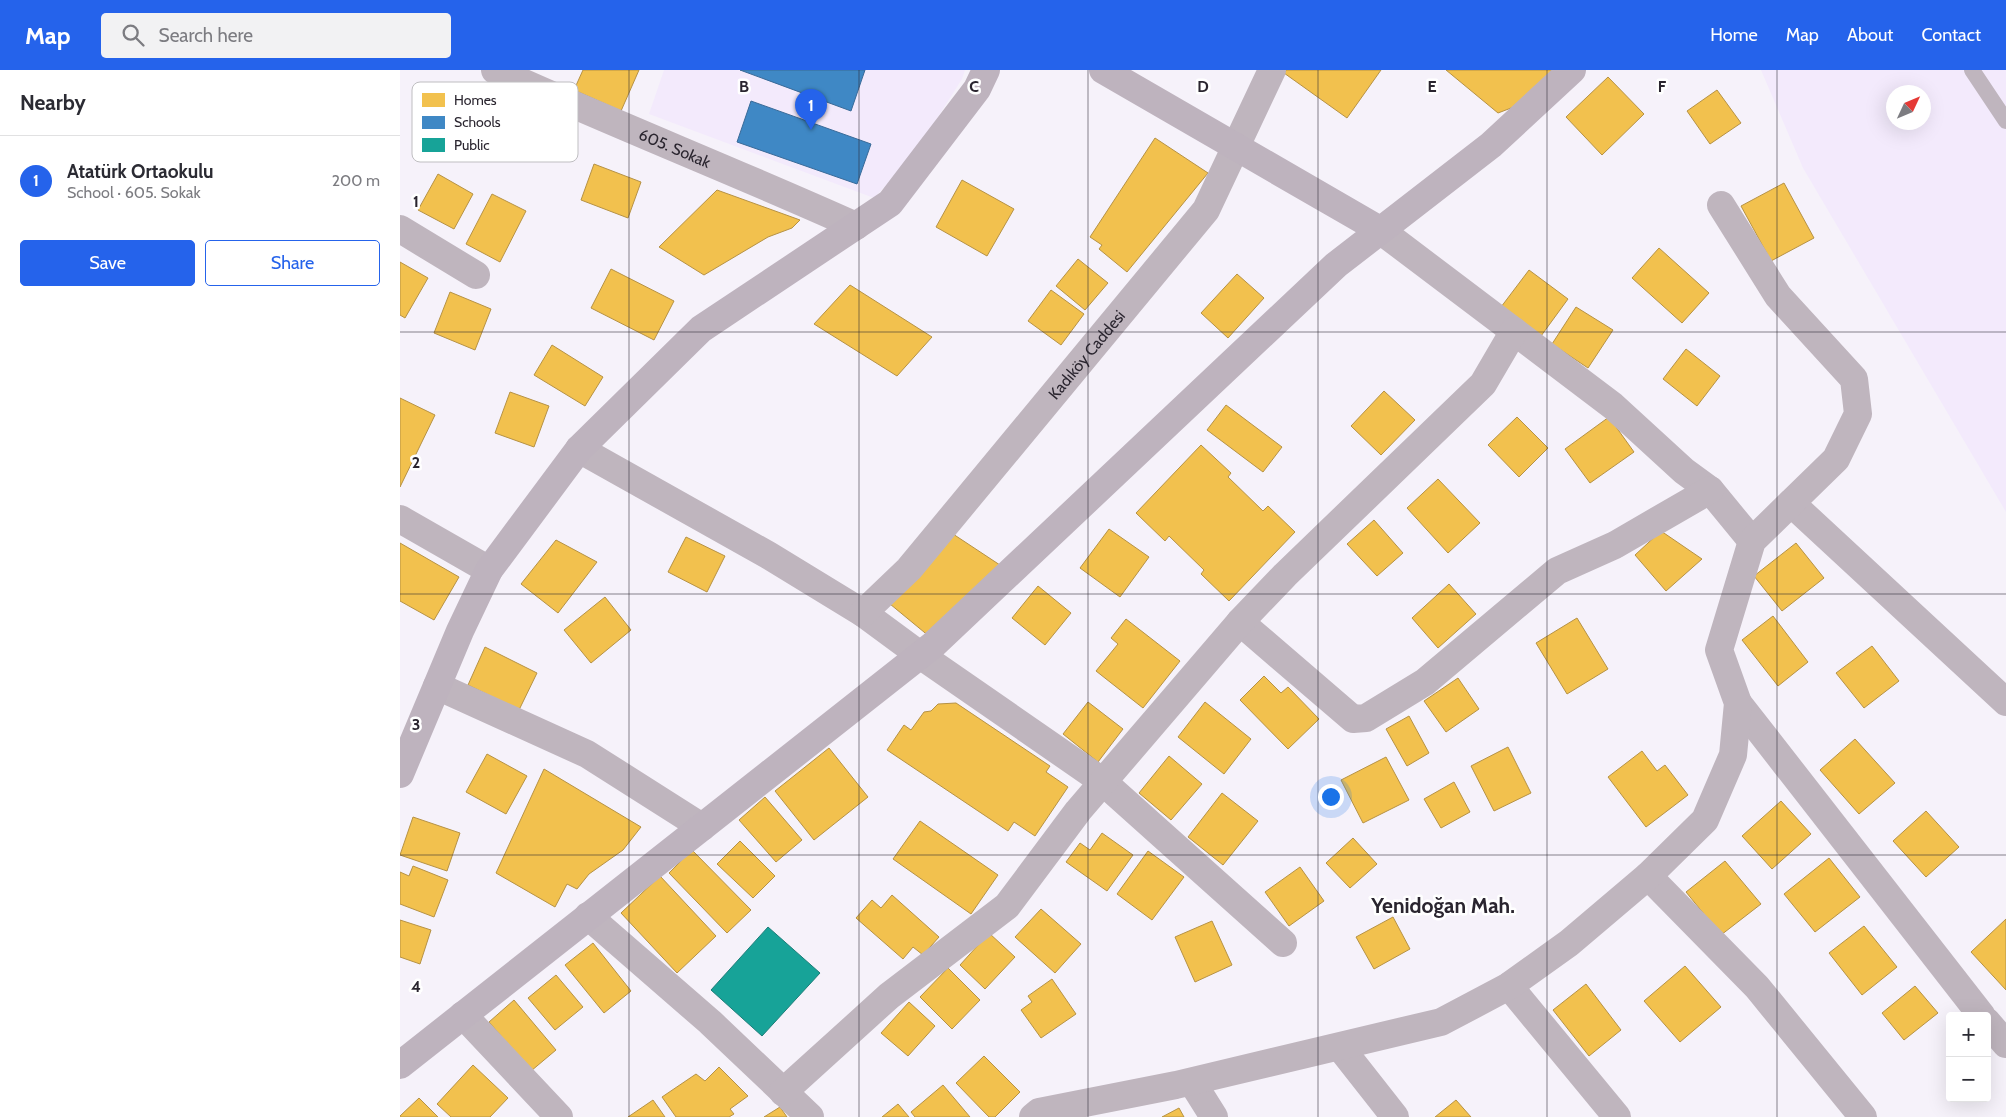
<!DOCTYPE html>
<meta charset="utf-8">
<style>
body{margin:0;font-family:Cabin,sans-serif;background:#f2f2f3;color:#2b2b33}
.controls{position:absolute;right:15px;bottom:15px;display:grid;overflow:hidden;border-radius:5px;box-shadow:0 5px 20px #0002}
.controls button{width:45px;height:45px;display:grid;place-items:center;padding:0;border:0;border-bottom:1px solid #e1e1e2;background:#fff;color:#2b2b33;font:25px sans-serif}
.compass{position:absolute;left:1486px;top:15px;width:45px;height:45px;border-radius:50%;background:#fff;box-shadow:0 5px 20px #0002;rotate:46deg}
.you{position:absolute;left:930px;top:726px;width:18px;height:18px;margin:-12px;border:4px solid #fff;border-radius:50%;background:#1a73e8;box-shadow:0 0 0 8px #1a73e833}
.badge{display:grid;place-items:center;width:32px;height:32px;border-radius:50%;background:#2563eb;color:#fff;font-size:16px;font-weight:700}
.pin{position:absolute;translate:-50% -41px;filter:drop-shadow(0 1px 2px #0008)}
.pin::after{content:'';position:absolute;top:26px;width:18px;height:15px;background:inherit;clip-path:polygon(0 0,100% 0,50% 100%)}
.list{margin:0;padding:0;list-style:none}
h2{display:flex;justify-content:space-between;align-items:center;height:65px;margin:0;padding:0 20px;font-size:21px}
h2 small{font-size:16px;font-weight:400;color:#7c7c81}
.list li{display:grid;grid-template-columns:32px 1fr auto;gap:15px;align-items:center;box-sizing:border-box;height:90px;padding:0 20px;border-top:1px solid #e1e1e2}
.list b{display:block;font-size:19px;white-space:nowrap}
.list p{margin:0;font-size:16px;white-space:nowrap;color:#7c7c81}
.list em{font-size:16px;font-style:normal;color:#7c7c81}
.actions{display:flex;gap:10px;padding:15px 20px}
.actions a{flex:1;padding:11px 0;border:1px solid #2563eb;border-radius:5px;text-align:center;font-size:18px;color:#2563eb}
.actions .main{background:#2563eb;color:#fff}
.icon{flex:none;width:28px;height:28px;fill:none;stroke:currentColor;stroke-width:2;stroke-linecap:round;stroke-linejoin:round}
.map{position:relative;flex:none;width:1606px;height:1047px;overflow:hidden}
header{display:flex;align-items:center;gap:30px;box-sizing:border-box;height:70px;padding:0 25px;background:#2563eb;color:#fff}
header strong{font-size:24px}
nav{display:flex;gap:28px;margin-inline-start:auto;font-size:18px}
.search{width:350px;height:45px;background:#f2f2f3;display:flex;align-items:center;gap:12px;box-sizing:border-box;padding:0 18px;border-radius:5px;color:#7c7c81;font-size:19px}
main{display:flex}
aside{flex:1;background:#fff}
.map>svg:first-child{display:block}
.built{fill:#f3eafc;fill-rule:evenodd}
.homes{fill:#f2c14e;stroke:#b69245}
.schools{fill:#3f88c5;stroke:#396a98}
.public{fill:#17a398;stroke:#1d7d78}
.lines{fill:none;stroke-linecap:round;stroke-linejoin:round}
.lane{stroke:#bfb5be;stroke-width:16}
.street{stroke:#bfb5be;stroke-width:28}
.secondary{stroke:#beb3be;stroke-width:28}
.grid{fill:none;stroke:#2a252f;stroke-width:1;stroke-opacity:0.55}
.labels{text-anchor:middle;stroke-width:5;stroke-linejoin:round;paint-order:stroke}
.street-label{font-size:16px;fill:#2a252f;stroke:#fff}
.district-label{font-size:21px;font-weight:bold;fill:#2a252f;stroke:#fff}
.key{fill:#fff;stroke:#bfbec1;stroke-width:1}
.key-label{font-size:14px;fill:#2a252f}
.grid-label{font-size:16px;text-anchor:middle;font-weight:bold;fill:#2a252f;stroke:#fff;stroke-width:5;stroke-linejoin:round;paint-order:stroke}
</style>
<header>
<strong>Map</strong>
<div class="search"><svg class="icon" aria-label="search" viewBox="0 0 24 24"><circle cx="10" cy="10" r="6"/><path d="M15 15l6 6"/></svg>Search here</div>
<nav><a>Home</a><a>Map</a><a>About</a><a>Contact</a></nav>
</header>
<main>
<aside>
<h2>Nearby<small></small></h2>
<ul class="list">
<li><span class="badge">1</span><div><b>Atatürk Ortaokulu</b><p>School · 605. Sokak</p></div><em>200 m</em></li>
</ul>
<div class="actions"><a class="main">Save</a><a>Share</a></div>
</aside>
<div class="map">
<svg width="1606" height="1047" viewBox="0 0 1606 1047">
<rect width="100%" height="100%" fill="#f6f2fa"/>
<path class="built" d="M264 0H565L562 9 519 77 491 110 474 128 249 44Z
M1361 0H1606V442L1403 98ZM1494 22H1524V52H1494Z"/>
<path class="homes" d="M183 0H239L221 41 174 20Z
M886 0H981L947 48 884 3Z
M1046 0H1152L1119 35 1098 43Z
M1208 7 1244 44 1202 85 1166 47Z
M1317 20 1341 53 1310 74 1287 41Z
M755 68 808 103 727 202 699 179 702 175 690 167Z
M194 94 241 112 228 148 181 130Z
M38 104 73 124 54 159 18 140Z
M562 110 614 139 587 186 536 157Z
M1384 113 1414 168 1371 191 1341 136Z
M317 120 400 150 392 158 368 167 304 205 259 177Z
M92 124 126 141 100 192 66 174Z
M1259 178 1309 223 1282 253 1232 208Z
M678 189 708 213 685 240 656 216Z
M0 192 28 208 5 248 0 245Z
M211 199 274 231 254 270 191 238Z
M1129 200 1168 229 1141 266 1101 237Z
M837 204 864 228 828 268 801 243Z
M450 215 532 267 497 306 414 254Z
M651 220 684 244 661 275 628 251Z
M50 222 91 239 75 280 34 263Z
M1176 237 1213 260 1188 298 1152 274Z
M152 275 203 307 185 336 134 305Z
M1286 279 1320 306 1297 336 1263 309Z
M984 321 1015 350 981 385 951 356Z
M110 322 149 336 134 377 95 363Z
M0 328 35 345 0 417Z
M826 335 882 377 863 402 807 360Z
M1117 347 1148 378 1119 407 1088 375Z
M1209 347 1234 382 1190 413 1165 379Z
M801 375 831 403 828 407 863 441 868 436 895 462 829 531 801 504 804 500 769 466 765 471 736 443Z
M1038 409 1080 453 1048 483 1007 438Z
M974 450 1003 483 977 506 947 474Z
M709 459 749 487 720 527 680 498Z
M1261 461 1302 489 1266 521 1235 485Z
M553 464 606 499 530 567 490 534Z
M286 467 325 486 307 522 268 502Z
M156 470 197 492 158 543 121 514Z
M0 473 59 507 34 550 0 531Z
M1396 473 1424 508 1382 541 1354 506Z
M1049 514 1076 544 1038 578 1012 548Z
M638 516 671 543 645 575 612 548Z
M205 527 231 560 191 593 164 560Z
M1373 546 1408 592 1378 616 1342 570Z
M1177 548 1208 599 1167 624 1136 573Z
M726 549 780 591 743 638 696 601 718 574 711 568Z
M1472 576 1499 611 1464 638 1436 603Z
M85 577 137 603 119 640 68 615Z
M864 606 881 623 888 617 919 649 888 679 840 630Z
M1058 608 1079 639 1046 662 1024 631Z
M688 632 723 659 698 692 663 664Z
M805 632 851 669 824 704 778 667Z
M556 633 650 696 646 702 668 717 635 766 614 752 608 761 487 680 504 655 511 660 524 642 531 641 538 634Z
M1009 646 1029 683 1007 696 986 659Z
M1455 669 1495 713 1459 744 1420 700Z
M1108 677 1131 723 1094 741 1071 696Z
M429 678 468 727 414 770 375 721Z
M1242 681 1257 701 1265 695 1288 725 1246 757 1208 707Z
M87 684 127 706 106 744 66 722Z
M769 686 802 714 771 750 739 723Z
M986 687 1009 730 963 753 941 710Z
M144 699 241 757 223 780 189 804 177 819 167 814 155 837 96 803Z
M1054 712 1070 742 1041 758 1024 729Z
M822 723 858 751 823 795 788 767Z
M365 727 402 770 376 792 339 750Z
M1381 731 1411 764 1372 799 1342 766Z
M1526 741 1559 777 1526 807 1493 771Z
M13 747 60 763 47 801 0 785Z
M520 751 598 805 571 844 493 789Z
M702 763 733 785 707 821 666 792 680 773 690 780Z
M953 768 977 794 950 818 926 793Z
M340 771 375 806 353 828 317 794Z
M292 780 351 840 327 863 269 803Z
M748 781 784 807 752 850 717 824Z
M1429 788 1460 827 1415 862 1384 824Z
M1325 791 1361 834 1321 865 1286 822Z
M13 796 48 810 34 847 0 834V802L9 806Z
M900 797 924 831 889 856 865 822Z
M260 806 316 866 277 903 221 843Z
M492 825 539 867 523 885 513 877 503 889 456 848 472 830 481 838Z
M641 839 681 874 655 903 615 867Z
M993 847 1010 879 974 899 956 867Z
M1606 849V920L1571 882Z
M0 850 31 860 20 894 0 887Z
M812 851 832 895 795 912 775 867Z
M1464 856 1497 897 1462 925 1429 883Z
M589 863 615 887 585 919 560 895Z
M193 873 231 921 204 943 165 895Z
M1285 896 1321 937 1280 972 1244 931Z
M548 898 580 930 552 959 520 927Z
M156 905 183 937 155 960 128 928Z
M652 909 676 944 641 968 621 940 632 932 628 926Z
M1186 914 1221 960 1189 986 1153 940Z
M1515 916 1538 943 1504 970 1482 943Z
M114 930 156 980 131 1001 89 952Z
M509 932 535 956 508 986 481 963Z
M584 986 620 1022 595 1047H589L556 1013Z
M73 995 108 1028 90 1047H51L37 1034Z
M319 997 348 1026 330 1039 334 1044 329 1047H276L262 1027 296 1004 305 1011Z
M543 1015 570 1047H515L511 1042Z
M19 1028 38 1047H0V1046Z
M253 1030 265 1047H228Z
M1056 1030 1071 1047H1035Z
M498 1034 509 1047H482Z
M380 1037 387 1047H364Z
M779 1038 784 1047H762Z"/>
<path class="schools" d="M340 0H465L451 41Z
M351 31 471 74 457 114 337 72Z"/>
<path class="public" d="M368 857 420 903 362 966 311 920Z"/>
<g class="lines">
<path class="lane" d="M1572 0 1606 51"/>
<g class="street">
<path id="s1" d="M95 0C214 54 336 102 456 156"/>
<path d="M0 159 76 205"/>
<path d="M980 160 1213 336 1284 401 1310 420 1352 471"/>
<path d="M179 379 368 485 463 543 520 585 702 711 883 873"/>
<path d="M1391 433 1606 632"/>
<path d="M0 449 89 500"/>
<path id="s2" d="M463 543 509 499 806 140 872 0"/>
<path d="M840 552 953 649 966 648 1025 612 1157 501 1215 475 1310 420"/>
<path d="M37 616 187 684 302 757"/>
<path d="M1338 633 1582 946"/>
<path d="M1248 806 1357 917 1463 1047"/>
<path d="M188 846 310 952 410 1047"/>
<path d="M1109 916 1217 1047"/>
<path d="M63 945 159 1047"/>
<path d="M1587 952 1606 974"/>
<path d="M940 977 995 1047"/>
<path d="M792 1012 814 1047"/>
<path d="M383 1022 489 926 607 836 678 741 840 552 885 505 1083 314 1114 261"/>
<path d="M633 1047 639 1042 776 1015 1041 952 1109 916 1169 873 1248 806 1305 750 1333 685 1338 633 1319 580 1352 471 1436 389 1458 344 1454 309 1378 226 1321 135"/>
</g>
<path class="secondary" d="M703 0 980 160
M0 704 60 561 89 500 179 379 301 259 490 133 577 19 586 0
M0 995 533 575 936 195 1091 75 1172 0"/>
</g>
<path class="grid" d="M229 0V1047M459 0V1047M688 0V1047M918 0V1047M1147 0V1047M1377 0V1047M0 262H1606M0 524H1606M0 785H1606"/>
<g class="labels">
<g class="street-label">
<text dy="6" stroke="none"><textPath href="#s1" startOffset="196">605. Sokak</textPath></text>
<text dy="6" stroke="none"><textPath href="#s2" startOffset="342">Kadıköy Caddesi</textPath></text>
</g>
<g class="district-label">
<text x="1043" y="843">Yenidoğan Mah.</text>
</g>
</g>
<rect x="12" y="12" width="166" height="80" rx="8" class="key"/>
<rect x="22" y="23" width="23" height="14" fill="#f2c14e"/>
<rect x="22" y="46" width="23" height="13" fill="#3f88c5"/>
<rect x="22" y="68" width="23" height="14" fill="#17a398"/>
<g class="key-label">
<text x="54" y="35">Homes</text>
<text x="54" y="57">Schools</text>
<text x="54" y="80">Public</text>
</g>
<g class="grid-label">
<text x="344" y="22">B</text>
<text x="574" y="22">C</text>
<text x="803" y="22">D</text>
<text x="1032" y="22">E</text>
<text x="1262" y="22">F</text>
<text x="16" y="137">1</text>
<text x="16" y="398">2</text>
<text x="16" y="660">3</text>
<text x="16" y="922">4</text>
</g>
</svg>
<div class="controls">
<button>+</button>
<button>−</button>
</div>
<svg class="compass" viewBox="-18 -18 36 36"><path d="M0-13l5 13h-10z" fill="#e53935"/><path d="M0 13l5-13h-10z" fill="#7c7c81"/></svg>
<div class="you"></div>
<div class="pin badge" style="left:411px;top:60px">1</div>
</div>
</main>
